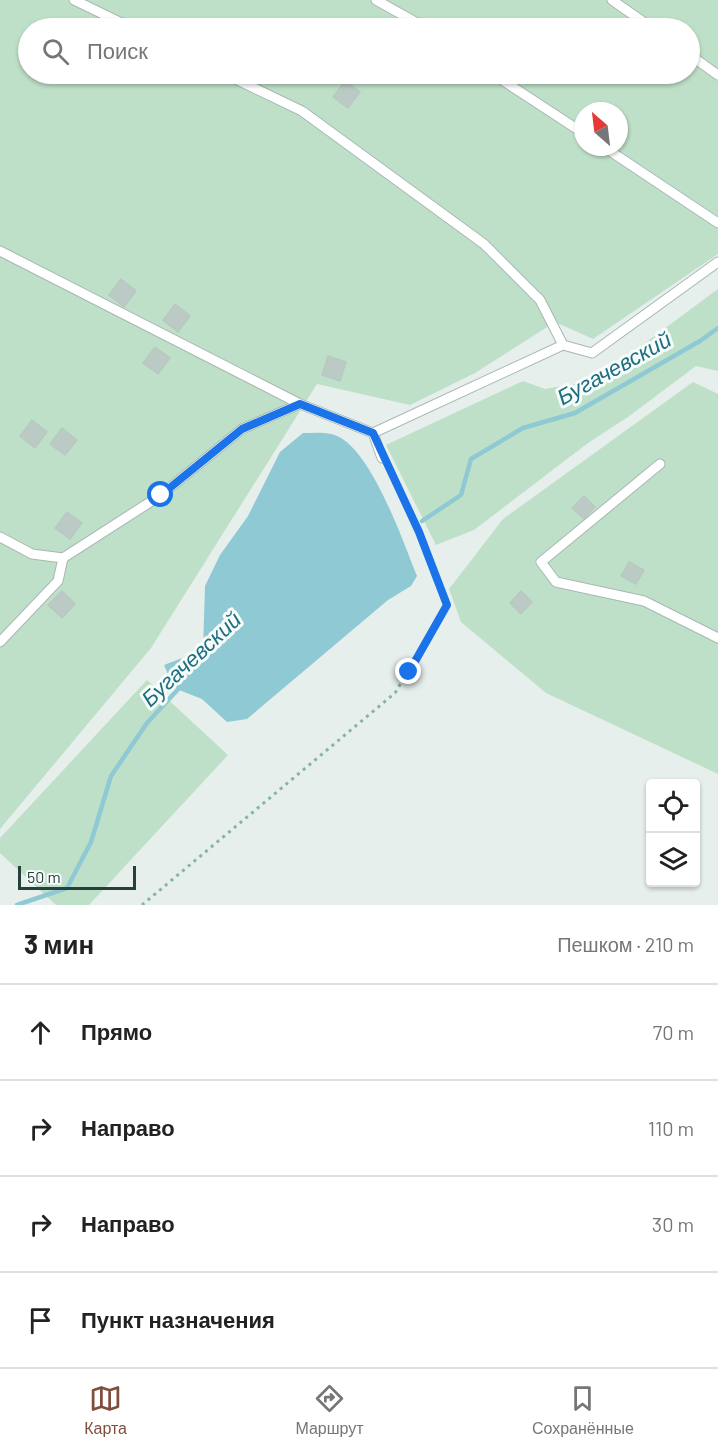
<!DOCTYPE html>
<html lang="ru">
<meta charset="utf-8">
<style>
body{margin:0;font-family:Barlow,sans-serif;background:#f2f2f2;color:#222}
.controls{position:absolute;right:18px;bottom:18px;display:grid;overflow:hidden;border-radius:6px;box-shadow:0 2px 4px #0004}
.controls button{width:54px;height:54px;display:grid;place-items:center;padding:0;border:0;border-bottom:2px solid #e0e0e0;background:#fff;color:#222;font:30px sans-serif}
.compass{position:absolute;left:574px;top:102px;width:54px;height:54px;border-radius:50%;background:#fff;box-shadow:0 2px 4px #0004;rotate:332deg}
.scale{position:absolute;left:18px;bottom:15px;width:118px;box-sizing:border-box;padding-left:6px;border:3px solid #24423a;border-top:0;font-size:16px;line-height:21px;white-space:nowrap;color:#24423a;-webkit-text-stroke:4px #f7fbf9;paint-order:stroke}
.stop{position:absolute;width:18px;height:18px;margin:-14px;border:4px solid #1a73e8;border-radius:50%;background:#fff}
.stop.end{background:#1a73e8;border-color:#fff;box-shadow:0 2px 6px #0008}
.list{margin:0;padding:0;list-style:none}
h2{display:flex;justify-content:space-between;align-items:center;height:78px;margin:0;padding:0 24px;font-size:26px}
h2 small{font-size:20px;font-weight:400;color:#767676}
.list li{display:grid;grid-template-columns:39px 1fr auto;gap:18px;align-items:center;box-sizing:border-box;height:96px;padding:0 24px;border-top:2px solid #e0e0e0}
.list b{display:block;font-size:22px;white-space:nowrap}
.list em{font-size:20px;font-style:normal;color:#767676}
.icon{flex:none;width:33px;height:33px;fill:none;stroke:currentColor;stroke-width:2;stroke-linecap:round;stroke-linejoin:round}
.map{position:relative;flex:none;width:718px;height:905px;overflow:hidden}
.search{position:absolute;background:#fff;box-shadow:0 2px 4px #0004;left:18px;right:18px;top:18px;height:66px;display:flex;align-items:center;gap:15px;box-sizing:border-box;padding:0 21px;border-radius:33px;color:#767676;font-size:22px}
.sheet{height:462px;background:#fff}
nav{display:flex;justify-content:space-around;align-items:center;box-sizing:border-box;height:84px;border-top:2px solid #e0e0e0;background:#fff;font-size:16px;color:#767676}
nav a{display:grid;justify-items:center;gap:3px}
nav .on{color:#804e3d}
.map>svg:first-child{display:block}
.green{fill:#bfe0c8;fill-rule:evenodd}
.water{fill:#8ec9d4}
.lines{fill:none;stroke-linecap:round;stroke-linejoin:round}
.stream{stroke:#8ec9d4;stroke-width:4.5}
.building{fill:#bbcac4;stroke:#b8c9c2;stroke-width:1.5}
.lane-casing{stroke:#a8b8b2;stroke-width:11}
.path{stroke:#86b3a5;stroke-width:3;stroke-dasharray:3 4.5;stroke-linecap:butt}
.lane{stroke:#fff;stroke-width:9}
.route{stroke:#1a73e8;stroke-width:8}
.labels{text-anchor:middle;stroke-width:6;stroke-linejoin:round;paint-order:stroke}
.water-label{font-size:22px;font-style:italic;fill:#1c6f80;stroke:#f7fbf9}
</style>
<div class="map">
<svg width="718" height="905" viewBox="0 0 718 905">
<rect width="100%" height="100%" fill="#e6efeb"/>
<path class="green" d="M0 0H718V254L593 339 555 322 475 373 410 405 317 384 151 648 0 829ZM28 28H690V74H28ZM583 111H619V147H583Z
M718 289V371L696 366 628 417 588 443 474 530 436 545 386 445 523 381 545 389 595 380Z
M693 382 718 394V774L546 693 461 622 449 589 503 519Z
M147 680 228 755 89 905H56L0 853V838Z"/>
<path class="water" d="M303 433C312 433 322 432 331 434 369 441 403 542 417 576L411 586 388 600 247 719 227 722 202 699 174 688 164 665 203 650 205 586 220 555 248 516 280 452Z"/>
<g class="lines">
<path class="stream" d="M422 521 461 495 471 459 523 428 575 413 700 341 718 328
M17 905 67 888 91 842 111 776 147 723 181 686"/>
</g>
<path class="building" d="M345 81 360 92 348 108 333 97Z
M121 279 136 291 124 307 109 295Z
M175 304 190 316 178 332 163 320Z
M155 347 170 358 158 374 143 363Z
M328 356 346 362 340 381 322 375Z
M32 420 47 432 35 448 20 436Z
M62 428 77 440 65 455 50 444Z
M584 496 595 507 584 519 572 508Z
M67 512 82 523 70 539 55 528Z
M629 562 644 570 636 584 621 576Z
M62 591 75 604 62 618 48 605Z
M521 591 532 602 521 614 510 603Z"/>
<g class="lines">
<defs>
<path id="lane" d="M74 0 132 28
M376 0 426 28
M612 0 652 28
M690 55 718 75
M493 74 583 133
M604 147 718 223
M0 251 300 404
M563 345 592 353 718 262
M373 433 382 458
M660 464 541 562 556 582 644 601 718 638
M0 537 32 554 63 558
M0 642 58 581 63 558 161 495 242 429 300 404 373 433 563 345 540 300 484 244 302 111 225 74"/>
</defs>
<use href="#lane" class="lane-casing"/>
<path class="path" d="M142 905 395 693 447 605 419 532 387 467"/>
<use href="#lane" class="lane"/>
</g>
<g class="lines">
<path class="route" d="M161 495 242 429 300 404 373 433 419 532 447 605 409 672"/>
</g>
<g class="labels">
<g class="water-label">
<text transform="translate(614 368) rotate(-29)" y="8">Бугачевский</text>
<text transform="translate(191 659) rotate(-43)" y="8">Бугачевский</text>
</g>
</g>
</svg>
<div class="controls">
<button><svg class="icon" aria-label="locate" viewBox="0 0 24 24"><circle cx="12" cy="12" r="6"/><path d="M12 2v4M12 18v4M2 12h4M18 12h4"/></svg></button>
<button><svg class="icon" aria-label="layers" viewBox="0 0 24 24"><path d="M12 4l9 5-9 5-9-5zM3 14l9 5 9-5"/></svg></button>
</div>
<svg class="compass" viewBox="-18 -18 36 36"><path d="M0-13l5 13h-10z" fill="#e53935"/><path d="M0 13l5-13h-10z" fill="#767676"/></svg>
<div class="scale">50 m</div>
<div class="stop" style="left:161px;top:495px"></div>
<div class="stop end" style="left:409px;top:672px"></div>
<div class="search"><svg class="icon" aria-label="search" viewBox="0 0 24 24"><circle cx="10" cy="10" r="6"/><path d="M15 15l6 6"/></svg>Поиск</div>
</div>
<section class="sheet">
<h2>3 мин<small>Пешком · 210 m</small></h2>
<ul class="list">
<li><svg class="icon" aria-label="ahead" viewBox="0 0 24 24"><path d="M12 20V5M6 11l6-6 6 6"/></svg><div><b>Прямо</b></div><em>70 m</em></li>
<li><svg class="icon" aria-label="right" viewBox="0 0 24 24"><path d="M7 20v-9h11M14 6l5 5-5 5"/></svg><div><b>Направо</b></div><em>110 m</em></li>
<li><svg class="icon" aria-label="right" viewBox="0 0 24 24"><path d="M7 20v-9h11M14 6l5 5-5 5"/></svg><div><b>Направо</b></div><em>30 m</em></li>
<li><svg class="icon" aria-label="arrive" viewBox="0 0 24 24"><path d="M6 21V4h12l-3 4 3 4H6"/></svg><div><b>Пункт назначения</b></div></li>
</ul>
</section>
<nav>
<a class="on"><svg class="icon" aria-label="map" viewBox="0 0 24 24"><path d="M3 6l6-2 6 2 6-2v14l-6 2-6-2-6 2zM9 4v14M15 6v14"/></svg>Карта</a>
<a><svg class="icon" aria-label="directions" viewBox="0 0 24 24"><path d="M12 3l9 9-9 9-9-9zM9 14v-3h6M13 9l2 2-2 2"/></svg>Маршрут</a>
<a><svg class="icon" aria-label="saved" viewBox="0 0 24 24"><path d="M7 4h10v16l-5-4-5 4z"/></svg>Сохранённые</a>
</nav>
